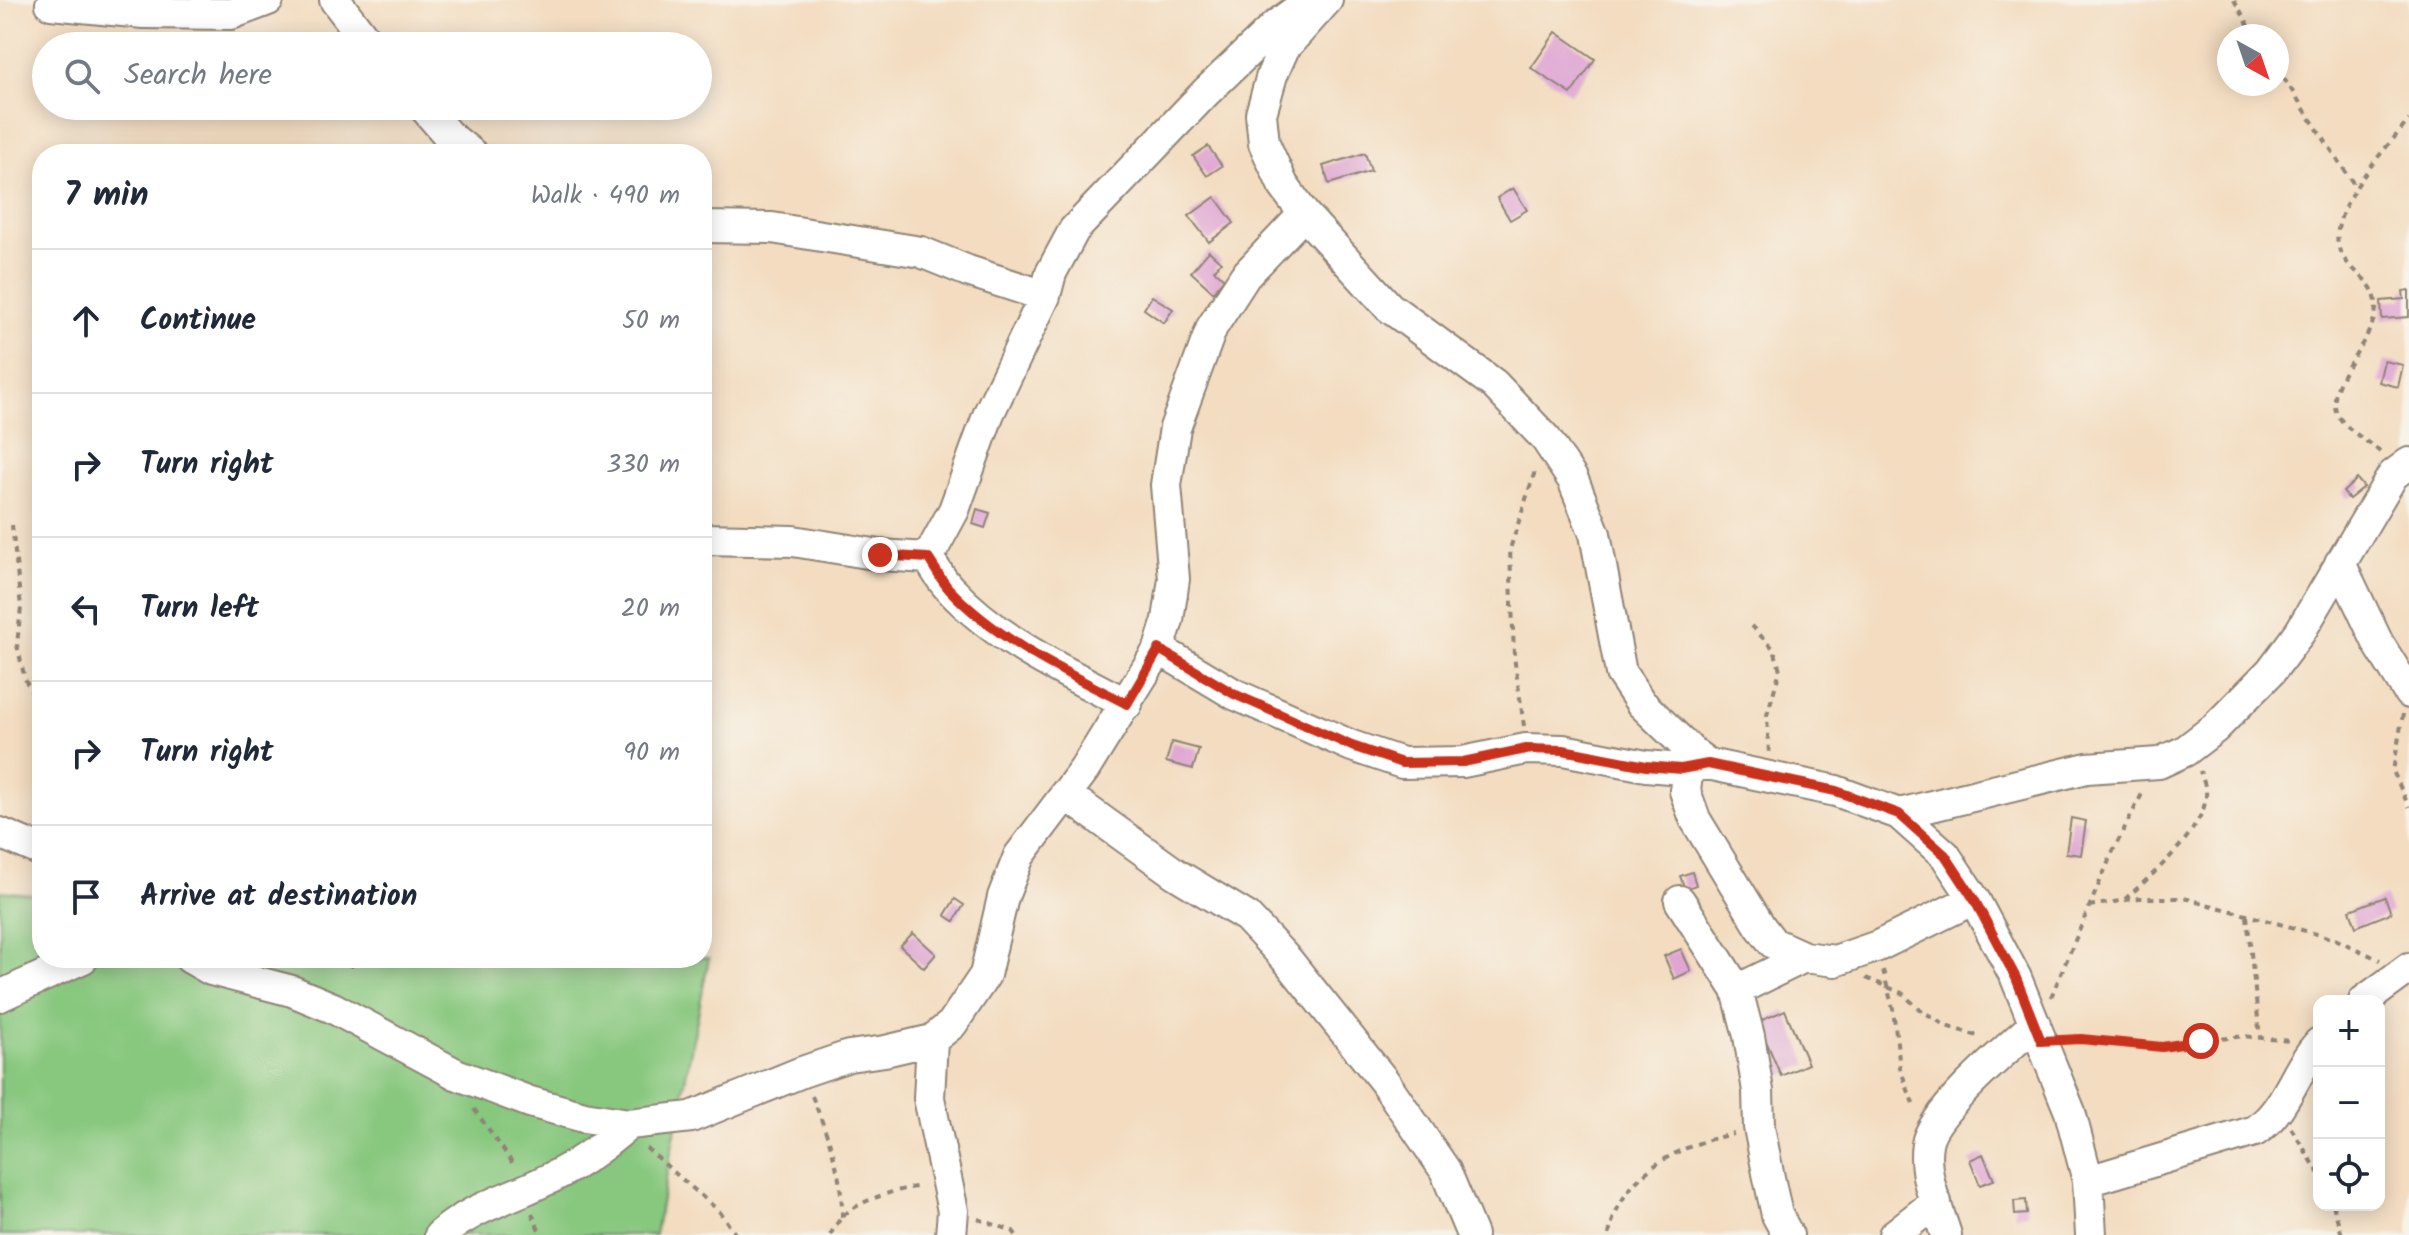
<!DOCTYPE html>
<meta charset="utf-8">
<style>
body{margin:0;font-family:Kalam,sans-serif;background:#f2f2f3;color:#1f2937}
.controls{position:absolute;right:24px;bottom:24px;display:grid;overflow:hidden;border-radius:16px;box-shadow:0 4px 20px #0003}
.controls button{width:72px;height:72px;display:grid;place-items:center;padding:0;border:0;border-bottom:2px solid #e0e1e3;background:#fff;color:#1f2937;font:40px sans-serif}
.compass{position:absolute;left:2217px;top:24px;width:72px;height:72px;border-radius:50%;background:#fff;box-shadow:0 4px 20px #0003;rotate:140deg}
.stop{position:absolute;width:24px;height:24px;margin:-18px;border:6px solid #c8321e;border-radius:50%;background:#fff}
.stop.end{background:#c8321e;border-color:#fff;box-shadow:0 2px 8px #0008}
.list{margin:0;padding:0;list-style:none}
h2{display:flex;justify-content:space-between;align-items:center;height:104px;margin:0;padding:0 32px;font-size:34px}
h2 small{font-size:26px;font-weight:400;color:#747a83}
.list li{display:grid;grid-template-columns:52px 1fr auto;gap:24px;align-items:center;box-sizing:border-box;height:144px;padding:0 32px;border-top:2px solid #e0e1e3}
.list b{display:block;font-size:30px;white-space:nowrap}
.list em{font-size:26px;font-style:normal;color:#747a83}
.icon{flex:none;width:44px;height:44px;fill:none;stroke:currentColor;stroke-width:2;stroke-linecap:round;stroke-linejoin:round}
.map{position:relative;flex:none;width:2409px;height:1235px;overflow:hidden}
.search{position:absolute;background:#fff;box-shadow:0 4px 20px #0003;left:32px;top:32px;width:680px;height:88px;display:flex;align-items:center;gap:20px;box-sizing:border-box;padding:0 28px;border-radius:44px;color:#747a83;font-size:30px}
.panel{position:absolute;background:#fff;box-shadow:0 4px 20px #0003;left:32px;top:144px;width:680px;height:824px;border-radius:32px}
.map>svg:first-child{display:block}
.green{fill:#87c77e;stroke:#597954;stroke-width:2}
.building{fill:#dfa6d3}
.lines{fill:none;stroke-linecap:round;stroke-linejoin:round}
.minor-casing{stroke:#8f8476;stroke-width:34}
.path{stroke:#8f8476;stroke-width:4;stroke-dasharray:6 6;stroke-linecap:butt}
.minor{stroke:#fff;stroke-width:30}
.route{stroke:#c8321e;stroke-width:10}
</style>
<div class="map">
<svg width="2409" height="1235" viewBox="0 0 2409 1235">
<rect width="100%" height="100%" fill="#f7f3e8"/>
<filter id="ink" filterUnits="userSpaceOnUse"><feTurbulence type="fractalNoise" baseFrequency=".0125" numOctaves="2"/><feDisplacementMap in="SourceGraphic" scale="16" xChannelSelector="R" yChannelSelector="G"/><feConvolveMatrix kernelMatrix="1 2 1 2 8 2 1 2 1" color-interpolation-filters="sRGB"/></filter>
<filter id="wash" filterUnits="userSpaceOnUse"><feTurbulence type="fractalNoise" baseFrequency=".006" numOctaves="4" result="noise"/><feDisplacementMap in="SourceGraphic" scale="32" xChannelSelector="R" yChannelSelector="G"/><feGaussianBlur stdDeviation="1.8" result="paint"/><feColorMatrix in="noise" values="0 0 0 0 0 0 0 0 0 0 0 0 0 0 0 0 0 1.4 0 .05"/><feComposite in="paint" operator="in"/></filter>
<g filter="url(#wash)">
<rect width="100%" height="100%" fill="#f3dcc0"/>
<path class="green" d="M0 891 42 895V958H709L655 1235H0Z"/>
<g id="blocks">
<path class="building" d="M1556 32 1595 59 1571 94 1531 68Z
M1208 146 1222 166 1207 176 1193 156Z
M1365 153 1371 171 1329 184 1323 166Z
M1513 188 1527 210 1510 220 1497 198Z
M1215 197 1234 223 1209 242 1189 216Z
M1209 251 1221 262 1214 270 1224 279 1213 292 1191 272Z
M2409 290V317L2382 319 2381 301 2404 299 2403 291Z
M1152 296 1173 309 1164 323 1144 309Z
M2384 361 2403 365 2398 387 2379 382Z
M2357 479 2364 487 2349 499 2343 492Z
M977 509 990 513 985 528 973 524Z
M1172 742 1199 749 1193 769 1166 762Z
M2071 818 2086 821 2081 855 2066 853Z
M1692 872 1696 885 1685 889 1680 876Z
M2385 897 2391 913 2356 927 2350 910Z
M955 899 964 905 954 921 945 915Z
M913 933 936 954 924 968 900 946Z
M1681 949 1691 971 1674 979 1664 956Z
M330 958H356L352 967Z
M1785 1010 1808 1064 1781 1076 1758 1022Z
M1983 1154 1994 1180 1980 1185 1970 1160Z
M2026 1200 2027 1214 2015 1215 2014 1201Z"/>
</g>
</g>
<g filter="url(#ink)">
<use href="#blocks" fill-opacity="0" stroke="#8f8476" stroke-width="2"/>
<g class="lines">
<defs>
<path id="minor" d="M335 0 370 46
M1327 0 1284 48 1272 75 1261 114 1264 143 1283 185 1304 214 1389 307 1494 384 1546 439 1573 480 1595 534 1621 673 1641 703 1693 753 1708 764 1836 791 1899 814 1945 855 1974 899 2016 978 2070 1112 2088 1181 2091 1235
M51 4 143 13 231 14 268 0
M423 106 448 135 472 154
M702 227 772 228 921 252 968 271 1045 296
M702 539 793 541 880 555 928 558
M2340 563 2378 643 2409 693
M1159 649 1234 694 1352 746 1402 763 1463 762 1526 749 1563 750 1646 766 1681 769 1708 764
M1127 704C1065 672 998 641 950 589 941 580 935 568 928 558L954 510 989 413 1045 296 1051 273 1074 230 1206 92 1275 26 1309 1
M1688 767 1685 791 1695 819 1760 926 1773 943 1804 957 1835 961 1878 946 1974 899
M1065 794 1176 874 1247 917 1289 962 1384 1081 1445 1170 1472 1235
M1899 814 2087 768 2159 763 2185 751 2215 728 2271 671 2300 632 2393 475 2409 463
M0 833 42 851
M1680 901 1737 990 1749 1036 1758 1091 1759 1127 1768 1173 1777 1215 1788 1235
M190 958 211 970 292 991 333 1008 456 1074 530 1102 584 1117 629 1124 691 1117 802 1072 849 1056 885 1051 932 1040 952 1024 985 975 1003 897 1019 856 1084 770 1159 649 1168 620 1174 579 1166 485 1175 428 1212 327 1245 276 1304 214
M1737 990 1804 957
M0 996 83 958
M2364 1001 2409 968
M932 1040 929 1098 953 1211 951 1235
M2088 1181 2255 1131C2287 1110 2294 1070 2319 1043
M440 1235C474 1207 502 1201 540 1183 572 1169 603 1147 629 1124
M1894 1235 1936 1202
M1946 1235C1937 1206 1922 1174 1927 1144 1931 1113 2010 1046 2035 1024"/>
</defs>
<use href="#minor" class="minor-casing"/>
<path class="path" d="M2234 0 2255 36
M2277 68 2355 186
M2380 452C2368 441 2341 427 2336 411 2326 378 2378 339 2376 304 2375 283 2357 275 2345 260 2314 221 2386 149 2409 120
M12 525 21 607 17 645 25 679 42 713
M1751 626 1774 649 1780 670 1767 715 1769 754
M2403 714 2393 771 2409 807
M1524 726 1514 656 1510 549 1536 468
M2125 899C2150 877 2204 831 2206 796 2207 788 2202 778 2200 771
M2089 906 2139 898H2184L2335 939 2380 960
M2247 916 2260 1037
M1883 970 1893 1009 1900 1068 1915 1109
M1866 978 1902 993 1918 1008 1946 1026 1981 1037
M2051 997 2113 851 2144 790
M2067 1040 2162 1047 2243 1036 2289 1041
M812 1096C828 1136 843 1174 842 1217
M474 1109 510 1159 514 1167
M2291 1128 2319 1173
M646 1148 719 1211 736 1235
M2333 1205 2342 1235
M532 1213 541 1235
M978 1219 1013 1231 1016 1235
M830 1235C833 1230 837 1223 841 1218 860 1199 896 1190 921 1186
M1609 1235C1620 1175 1678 1144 1734 1134"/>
<use href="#minor" class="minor"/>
</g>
</g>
<g class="lines" filter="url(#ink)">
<path class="route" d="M880 555 928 558C935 568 941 580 949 589 998 641 1065 672 1127 704L1159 649 1234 694 1352 746 1402 763 1463 762 1526 749 1563 750 1646 766 1681 769 1708 764 1836 791 1899 814 1945 855 1974 899 2016 978 2041 1041 2081 1039 2162 1047 2201 1041"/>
</g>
</svg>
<div class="controls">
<button>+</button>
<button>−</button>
<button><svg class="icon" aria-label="locate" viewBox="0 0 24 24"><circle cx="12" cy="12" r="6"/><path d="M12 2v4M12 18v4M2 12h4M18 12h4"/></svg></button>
</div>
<svg class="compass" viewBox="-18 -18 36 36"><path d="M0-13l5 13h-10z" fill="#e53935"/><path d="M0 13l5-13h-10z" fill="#747a83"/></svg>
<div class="stop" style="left:2201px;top:1041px"></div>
<div class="stop end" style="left:880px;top:555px"></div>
<div class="search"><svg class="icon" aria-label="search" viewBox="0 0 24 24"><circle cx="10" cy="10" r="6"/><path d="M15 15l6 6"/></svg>Search here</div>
<section class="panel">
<h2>7 min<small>Walk · 490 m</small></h2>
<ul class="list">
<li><svg class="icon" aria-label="ahead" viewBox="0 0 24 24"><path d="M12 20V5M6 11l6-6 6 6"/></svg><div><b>Continue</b></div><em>50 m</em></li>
<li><svg class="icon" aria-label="right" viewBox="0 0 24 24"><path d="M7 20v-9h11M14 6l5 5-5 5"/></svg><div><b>Turn right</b></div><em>330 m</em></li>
<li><svg class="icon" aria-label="left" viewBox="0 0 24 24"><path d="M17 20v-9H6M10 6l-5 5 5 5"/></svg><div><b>Turn left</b></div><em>20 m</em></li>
<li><svg class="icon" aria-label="right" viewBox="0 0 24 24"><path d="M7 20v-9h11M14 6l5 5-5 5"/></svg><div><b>Turn right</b></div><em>90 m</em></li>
<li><svg class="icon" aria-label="arrive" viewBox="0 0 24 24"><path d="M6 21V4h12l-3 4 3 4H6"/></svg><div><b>Arrive at destination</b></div></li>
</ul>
</section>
</div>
